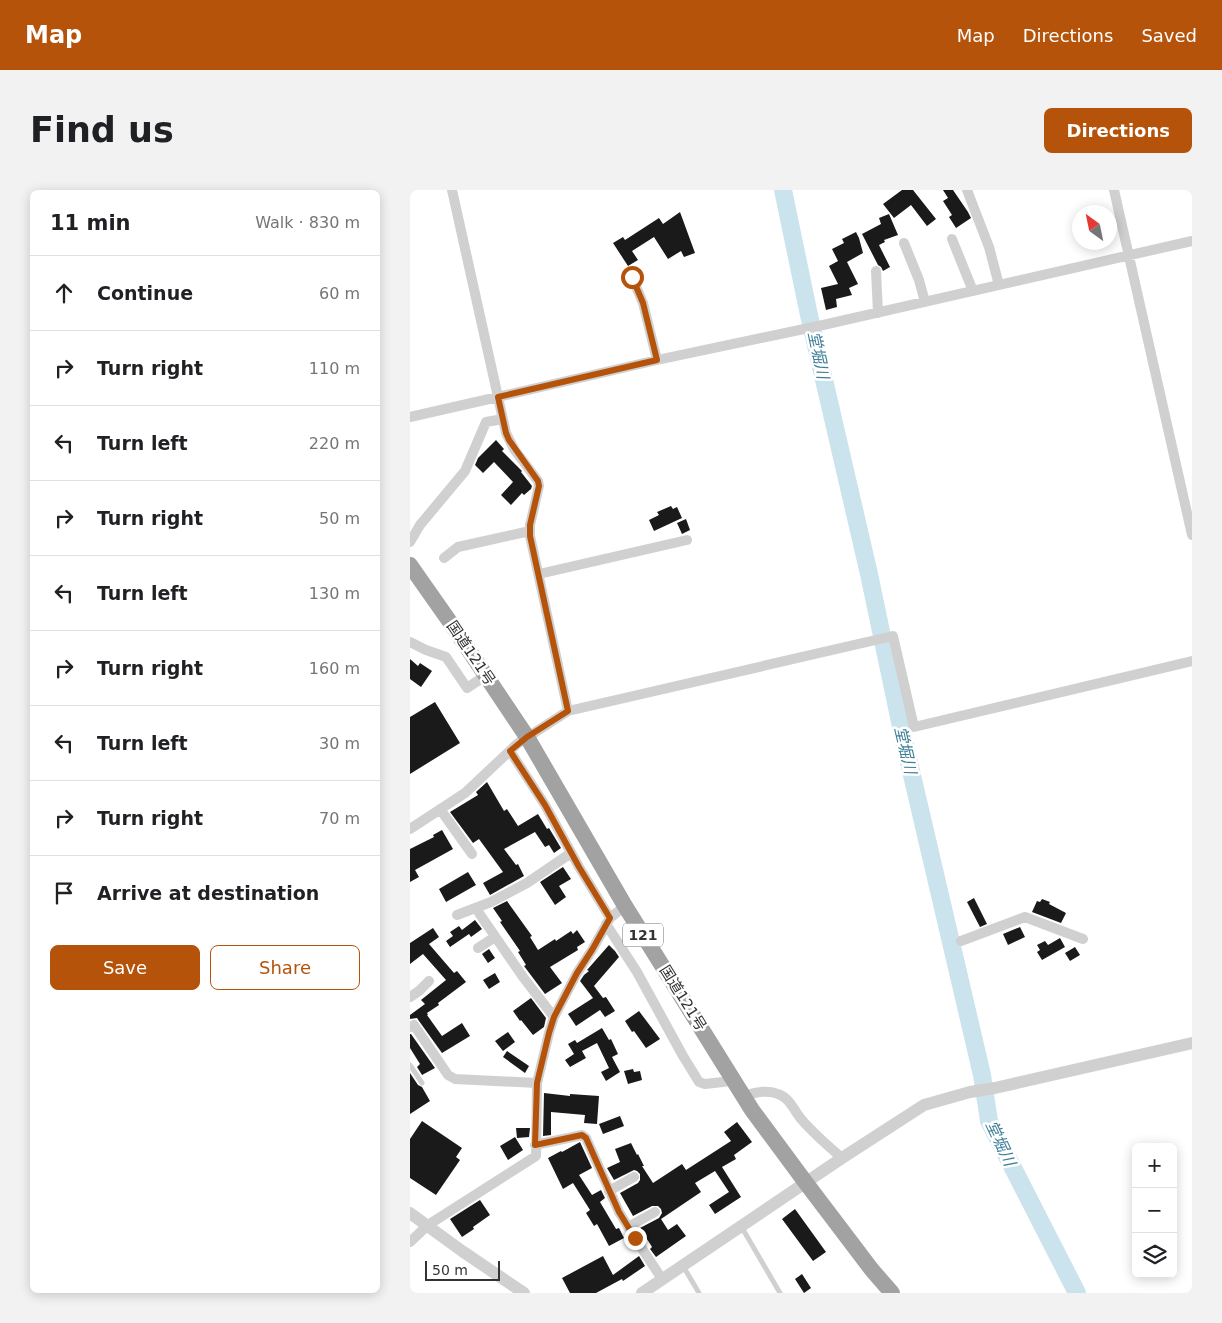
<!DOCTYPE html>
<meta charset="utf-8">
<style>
body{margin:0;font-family:"DejaVu Sans","Noto Sans JP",sans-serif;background:#f2f2f2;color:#202124}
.controls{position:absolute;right:15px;bottom:15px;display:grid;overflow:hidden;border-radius:8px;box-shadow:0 2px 12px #0003}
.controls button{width:45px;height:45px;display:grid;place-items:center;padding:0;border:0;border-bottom:1px solid #e0e0e0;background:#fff;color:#202124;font:25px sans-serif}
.compass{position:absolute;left:662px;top:15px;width:45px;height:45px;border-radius:50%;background:#fff;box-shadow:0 2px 12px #0003;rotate:327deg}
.scale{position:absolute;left:15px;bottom:12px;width:75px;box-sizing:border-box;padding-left:5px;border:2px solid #333;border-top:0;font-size:14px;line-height:18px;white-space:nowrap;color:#333;-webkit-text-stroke:4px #fff;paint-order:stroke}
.stop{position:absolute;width:15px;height:15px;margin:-11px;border:4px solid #b45309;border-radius:50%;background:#fff}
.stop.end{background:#b45309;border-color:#fff;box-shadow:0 1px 5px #0008}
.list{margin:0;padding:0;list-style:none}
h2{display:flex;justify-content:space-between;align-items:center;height:65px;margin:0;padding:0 20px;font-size:21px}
h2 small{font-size:16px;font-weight:400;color:#757577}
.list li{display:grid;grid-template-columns:32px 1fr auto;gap:15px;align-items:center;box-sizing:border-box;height:75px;padding:0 20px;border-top:1px solid #e0e0e0}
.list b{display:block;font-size:19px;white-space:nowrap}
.list em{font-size:16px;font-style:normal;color:#757577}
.actions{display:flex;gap:10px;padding:15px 20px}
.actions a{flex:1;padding:11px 0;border:1px solid #b45309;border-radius:8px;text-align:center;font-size:18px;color:#b45309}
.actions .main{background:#b45309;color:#fff}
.icon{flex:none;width:28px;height:28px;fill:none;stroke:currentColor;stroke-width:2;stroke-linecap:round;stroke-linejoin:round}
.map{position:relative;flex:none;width:782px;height:1103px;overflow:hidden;border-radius:8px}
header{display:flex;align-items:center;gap:30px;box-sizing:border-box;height:70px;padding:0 25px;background:#b45309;color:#fff}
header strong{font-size:24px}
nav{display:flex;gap:28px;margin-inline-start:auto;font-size:18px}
.intro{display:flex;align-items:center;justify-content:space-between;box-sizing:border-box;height:120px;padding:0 30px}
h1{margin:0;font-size:35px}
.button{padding:12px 22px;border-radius:8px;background:#b45309;color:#fff;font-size:18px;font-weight:700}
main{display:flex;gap:30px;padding:0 30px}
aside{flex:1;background:#fff;border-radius:8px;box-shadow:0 2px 12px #0003}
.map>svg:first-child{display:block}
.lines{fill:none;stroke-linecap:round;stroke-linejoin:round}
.river{stroke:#cbe3ec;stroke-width:18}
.building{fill:#1a1a1a}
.service{stroke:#d0d0d0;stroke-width:5}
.minor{stroke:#d0d0d0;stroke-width:10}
.tertiary{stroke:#d0d0d0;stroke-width:12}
.trunk{stroke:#a2a2a2;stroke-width:16}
.route{stroke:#b45309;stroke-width:6}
.labels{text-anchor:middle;stroke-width:5;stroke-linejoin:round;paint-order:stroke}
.shield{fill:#fff;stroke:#707070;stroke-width:1}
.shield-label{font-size:14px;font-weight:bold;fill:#333}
.street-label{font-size:15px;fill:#333;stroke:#fff}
.water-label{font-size:16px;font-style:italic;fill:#3d7e98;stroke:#fff}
</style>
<header>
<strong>Map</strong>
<nav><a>Map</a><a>Directions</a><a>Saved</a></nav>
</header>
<div class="intro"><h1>Find us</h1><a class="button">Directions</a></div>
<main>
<aside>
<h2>11 min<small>Walk · 830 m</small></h2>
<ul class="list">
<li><svg class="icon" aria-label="ahead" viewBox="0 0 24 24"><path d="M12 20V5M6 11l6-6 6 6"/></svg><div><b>Continue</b></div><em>60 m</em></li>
<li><svg class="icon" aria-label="right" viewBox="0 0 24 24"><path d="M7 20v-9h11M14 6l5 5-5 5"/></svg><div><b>Turn right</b></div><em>110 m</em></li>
<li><svg class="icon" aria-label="left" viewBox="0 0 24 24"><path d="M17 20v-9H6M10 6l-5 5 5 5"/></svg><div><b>Turn left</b></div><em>220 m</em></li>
<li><svg class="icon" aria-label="right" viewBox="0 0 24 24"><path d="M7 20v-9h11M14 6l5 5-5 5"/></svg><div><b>Turn right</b></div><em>50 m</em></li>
<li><svg class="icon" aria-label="left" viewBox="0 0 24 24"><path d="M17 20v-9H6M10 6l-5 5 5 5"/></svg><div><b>Turn left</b></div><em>130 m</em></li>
<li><svg class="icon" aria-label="right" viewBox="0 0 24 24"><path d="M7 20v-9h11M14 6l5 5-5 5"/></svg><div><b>Turn right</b></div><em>160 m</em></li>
<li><svg class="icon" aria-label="left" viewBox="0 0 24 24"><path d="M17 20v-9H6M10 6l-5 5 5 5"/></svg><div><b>Turn left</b></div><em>30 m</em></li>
<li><svg class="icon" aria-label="right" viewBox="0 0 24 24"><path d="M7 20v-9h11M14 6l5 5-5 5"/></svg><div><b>Turn right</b></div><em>70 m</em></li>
<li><svg class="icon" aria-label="arrive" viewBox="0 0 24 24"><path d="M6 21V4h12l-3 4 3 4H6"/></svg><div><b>Arrive at destination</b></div></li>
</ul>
<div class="actions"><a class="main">Save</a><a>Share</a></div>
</aside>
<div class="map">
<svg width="782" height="1103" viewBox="0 0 782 1103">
<rect width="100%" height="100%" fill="#fff"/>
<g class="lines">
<path class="river" d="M373 0 399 125 459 384 494 551 572 885 579 931 667 1103"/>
</g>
<path class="building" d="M492 0H503L526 29 517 36 501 15 484 28 473 14Z
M533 0H543L558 22 561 28 546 38 539 27 542 25 533 11 538 8Z
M270 22 285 63 274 67 271 61 258 69 244 47 222 61 228 70 218 76 203 53 213 47 215 50 249 28 253 34Z
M479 24 488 45 474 50 475 52 469 55 480 77 473 81 471 77 468 75 452 44 471 34 469 28Z
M446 42 449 48 453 63 437 72 448 94 439 98 442 105 426 109 427 117 416 120 411 98 428 94 419 76 428 71 422 59 434 53 432 49Z
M86 250 94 259 92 261 112 281 111 282 122 296 121 299 114 305 112 303 101 315 91 305 103 292 84 272 73 283 65 275 68 268Z
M261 316 263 319 267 317 272 328 244 341 239 330 249 325 247 322Z
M276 329 280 340 272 344 267 333Z
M0 469 8 476 10 473 22 481 11 497 0 489Z
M25 512 50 553 0 584V527Z
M77 592 94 621 97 619 108 636 128 624 137 639 139 638 151 658 144 663 139 655 135 657 125 642 94 659 106 675 108 674 114 686 80 705 73 693 93 682 69 649 63 653 40 622 68 605 66 602Z
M32 640 43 659 5 680 9 687 0 692V659L24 647 23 645Z
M153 677 161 689 149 696 156 707 145 715 130 692Z
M58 682 66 695 36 712 29 699Z
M564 708 577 734 570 737 557 712Z
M632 709 640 712 639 714 656 723 651 733 622 722 627 711 630 712Z
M97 711 122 746 120 747 128 760 145 749 146 751 161 741 163 744 167 740 175 752 167 757 168 760 140 777 152 793 135 804 114 776 116 775 108 762 110 761 90 732 92 731 83 718Z
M65 730 72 739 61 747 59 744 40 757 36 751 43 746 40 742 49 736 52 740Z
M610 737 615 747 598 755 593 744Z
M23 738 29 747 19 754 44 783 47 781 56 792 28 813 29 815 17 823 18 825H17L32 846 52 833 60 846 32 863 9 831 7 828 0 829V825L15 814 11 810 36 790 13 764 0 774V753Z
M650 748 655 757 632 770 627 762 630 760 627 755 635 751 638 755Z
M199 755 205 761 209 767 184 796 193 808 196 807 205 821 195 827 190 820 166 836 158 824 183 808 170 791 174 785 179 781 177 780Z
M665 757 670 765 660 771 655 763Z
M79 759 85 768 78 773 72 764Z
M85 783 90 792 79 799 73 790Z
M121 808 136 828 134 837 123 845 111 830 110 831 103 821Z
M229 821 250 849 236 858 224 841 222 842 215 831Z
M192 838 199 850 201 849 208 864 202 867 210 882 196 891 191 882 199 878 187 853 172 861 176 868 160 877 155 870 164 864 158 854 165 850 167 853Z
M98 842 105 852 93 861 85 851Z
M0 844H1L25 878 12 885 7 877 10 874 0 858Z
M97 861 119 876 115 883 93 867Z
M223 879 224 882 230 881 232 890 218 894 214 881Z
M0 883 8 895 12 897 20 911 0 924Z
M134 903 160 906V904L189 906 187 934 174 933 175 925 141 922V945L133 946Z
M210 926 214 936 193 944 189 934Z
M12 931 52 958 46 967 50 970 26 1005 0 988V949Z
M327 932 342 952 324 965 326 969 312 977 331 1007 305 1024 299 1015 319 1002 305 981 285 993 291 1002 251 1029 258 1040 267 1034 276 1046 246 1067 240 1059 242 1057 230 1038 249 1028 252 1023 251 1019 248 1016H242L223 1026 210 1003 228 993 230 990V984L227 981 224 980 204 990 197 978 210 972 205 959 221 953 227 965 228 964 234 976H232L243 993 272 974 276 980 321 951 314 942Z
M106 938H120L119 947 107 948Z
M105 947 113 960 98 970 90 956Z
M170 952 182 978 169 985 182 1005 191 1000 195 1008 190 1012 206 1039 209 1038 214 1048 199 1056 187 1034 184 1036 176 1023 180 1020 163 993 153 999 138 968 151 961 152 962Z
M70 1010 80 1025 63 1037 64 1039 52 1047 40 1029Z
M385 1019 416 1062 403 1071 372 1029Z
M193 1066 203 1085 229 1066 235 1076 213 1091 212 1089 186 1103H160L152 1088Z
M392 1084 401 1098 394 1103 385 1089Z"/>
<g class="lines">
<path class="service" d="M0 875 12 893
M331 1036 370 1103
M273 1076 289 1103"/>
<path class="minor" d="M42 0 96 243 104 259 128 291 129 296 120 335V346L158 521
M557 0 579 57 589 95
M704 0 782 345
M542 49 563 101
M494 53 509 90 515 112
M466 81 468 123
M222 87 233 113 247 170
M0 227 88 207 247 170 413 135 782 51
M0 352 10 335 55 281 76 232 93 229
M34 368 48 357 120 341
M129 384 277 350
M0 452 16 460 36 467 57 498 75 486
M100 561 135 615 169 677 200 728
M30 619 62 664
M0 639 55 603 107 554 158 521 483 446 504 537 782 471
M69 723 113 787 144 827
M47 725 81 712 117 693 161 663
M196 734 227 782 273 866 289 892 295 894 313 892 324 890
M551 751 615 727 673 749
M68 758 85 747
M0 807 9 801 19 791
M0 837 4 835 38 885 45 889 127 893
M333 906C345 903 357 899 368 904 380 908 384 921 392 930 404 944 418 956 432 968
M125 955 172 945 176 948 209 1022 225 1048 252 1089
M199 1001 224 987
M218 1037 245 1022
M0 1052 18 1035 126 966 127 893 139 843 144 827 167 783 182 760 200 728 215 716"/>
<path class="tertiary" d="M0 1023 52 1061 114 1103
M232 1103 432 968 514 915 560 902 585 898 782 853"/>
<path class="trunk" d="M0 375 40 432 117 547 215 716 342 920 396 993 462 1080 482 1103"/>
</g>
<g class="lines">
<path class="route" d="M222 87 233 113 247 170 88 207 96 243 99 250 128 291 129 296 120 335V346L158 521 117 547 100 561 135 615 169 677 200 728 182 760 167 783 144 827 139 843 127 893 125 955 172 945 176 948 209 1022 225 1048"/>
</g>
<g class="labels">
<rect class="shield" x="213" y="733.5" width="40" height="23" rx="4"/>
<g class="shield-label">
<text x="233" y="750">121</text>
</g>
<g class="street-label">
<text transform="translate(61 463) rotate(56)" y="5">国道121号</text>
<text transform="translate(273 808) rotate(58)" y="5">国道121号</text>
</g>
<g class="water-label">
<text transform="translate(409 165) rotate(78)" y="6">堂堀川</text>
<text transform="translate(496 560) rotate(77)" y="6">堂堀川</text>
<text transform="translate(591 953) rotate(65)" y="6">堂堀川</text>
</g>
</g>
</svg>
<div class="controls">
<button>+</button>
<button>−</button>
<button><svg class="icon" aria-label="layers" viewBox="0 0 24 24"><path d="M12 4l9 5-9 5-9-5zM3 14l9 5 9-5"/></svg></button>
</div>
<svg class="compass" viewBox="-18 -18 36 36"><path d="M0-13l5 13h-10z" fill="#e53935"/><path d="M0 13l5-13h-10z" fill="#757577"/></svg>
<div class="scale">50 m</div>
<div class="stop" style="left:222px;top:87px"></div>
<div class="stop end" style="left:225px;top:1048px"></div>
</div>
</main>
